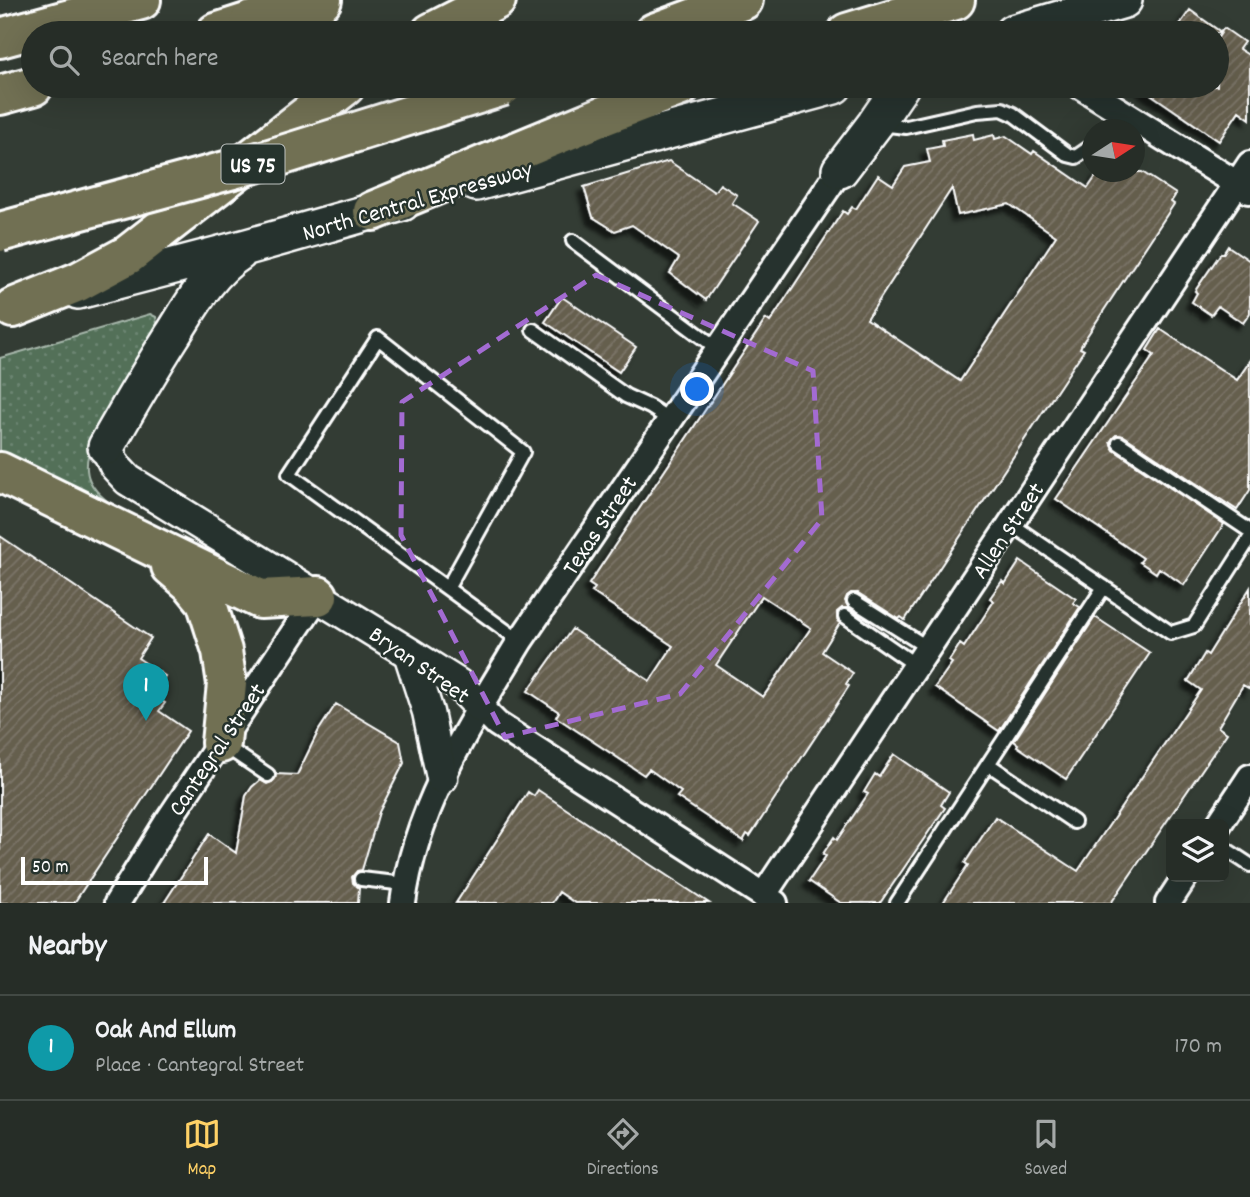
<!DOCTYPE html>
<meta charset="utf-8">
<style>
body{margin:0;font-family:Dekko,sans-serif;background:#323933;color:#f1f3f6}
.controls{position:absolute;right:21px;bottom:21px;display:grid;overflow:hidden;border-radius:10px;box-shadow:0 7px 28px #0002}
.controls button{width:63px;height:63px;display:grid;place-items:center;padding:0;border:0;border-bottom:2px solid #424944;background:#262d27;color:#f1f3f6;font:35px sans-serif}
.compass{position:absolute;left:1082px;top:119px;width:63px;height:63px;border-radius:50%;background:#262d27;box-shadow:0 7px 28px #0002;rotate:78deg}
.scale{position:absolute;left:21px;bottom:18px;width:187px;box-sizing:border-box;padding-left:7px;border:4px solid #fff;border-top:0;font-size:19px;line-height:24px;white-space:nowrap;color:#fff;-webkit-text-stroke:5px #26332d;paint-order:stroke}
.you{position:absolute;left:698px;top:390px;width:24px;height:24px;margin:-18px;border:5px solid #fff;border-radius:50%;background:#1a73e8;box-shadow:0 0 0 10px #1a73e833}
.badge{display:grid;place-items:center;width:46px;height:46px;border-radius:50%;background:#ffd166;color:#fff;font-size:23px;font-weight:700}
.pin{position:absolute;translate:-50% -58px;filter:drop-shadow(0 2px 4px #0008)}
.pin::after{content:'';position:absolute;top:37px;width:24px;height:21px;background:inherit;clip-path:polygon(0 0,100% 0,50% 100%)}
.list{margin:0;padding:0;list-style:none}
h2{display:flex;justify-content:space-between;align-items:center;height:91px;margin:0;padding:0 28px;font-size:30px}
h2 small{font-size:23px;font-weight:400;color:#a4a8a7}
.list li{display:grid;grid-template-columns:46px 1fr auto;gap:21px;align-items:center;box-sizing:border-box;height:105px;padding:0 28px;border-top:2px solid #424944}
.list b{display:block;font-size:26px;white-space:nowrap}
.list p{margin:0;font-size:23px;white-space:nowrap;color:#a4a8a7}
.list em{font-size:23px;font-style:normal;color:#a4a8a7}
.icon{flex:none;width:38px;height:38px;fill:none;stroke:currentColor;stroke-width:2;stroke-linecap:round;stroke-linejoin:round}
.map{position:relative;flex:none;width:1250px;height:903px;overflow:hidden}
.search{position:absolute;background:#262d27;box-shadow:0 7px 28px #0002;left:21px;right:21px;top:21px;height:77px;display:flex;align-items:center;gap:18px;box-sizing:border-box;padding:0 24px;border-radius:38px;color:#a4a8a7;font-size:26px}
.sheet{height:196px;background:#262d27}
nav{display:flex;justify-content:space-around;align-items:center;box-sizing:border-box;height:98px;border-top:2px solid #424944;background:#262d27;font-size:19px;color:#a4a8a7}
nav a{display:grid;justify-items:center;gap:4px}
nav .on{color:#ffd166}
.map>svg:first-child{display:block}
.grass{fill:url(#grass-dots);stroke:#a8b8ac;stroke-width:2}
.building{fill:url(#building-hatch);stroke:#fff;stroke-width:2;fill-rule:evenodd;filter:url(#shadow)}
.lines{fill:none;stroke-linecap:round;stroke-linejoin:round}
.service-casing{stroke:#fff;stroke-width:18}
.minor-casing{stroke:#fff;stroke-width:30}
.tertiary-casing{stroke:#fff;stroke-width:35}
.secondary-casing{stroke:#fff;stroke-width:40}
.primary-casing{stroke:#fff;stroke-width:44}
.motorway-casing{stroke:#fff;stroke-width:44}
.service{stroke:#26332d;stroke-width:12}
.minor{stroke:#26332d;stroke-width:24}
.tertiary{stroke:#26332d;stroke-width:30}
.secondary{stroke:#26332d;stroke-width:35}
.primary{stroke:#716f52;stroke-width:38}
.motorway{stroke:#716f52;stroke-width:38}
.motorway-bridge-casing{stroke:#fff;stroke-width:44;stroke-linecap:butt}
.motorway-bridge{stroke:#716f52;stroke-width:38}
.marked{fill:none;stroke:#a36bd2;stroke-width:5;stroke-dasharray:14 9;stroke-linejoin:round}
.labels{text-anchor:middle;stroke-width:5;stroke-linejoin:round;paint-order:stroke}
.shield{fill:#26332d;stroke:#bec2c0;stroke-width:2}
.shield-label{font-size:23px;font-weight:bold;fill:#fff}
.street-label{font-size:24px;fill:#fff;stroke:#26332d}
</style>
<div class="map">
<svg width="1250" height="903" viewBox="0 0 1250 903">
<defs>
<pattern id="grass-dots" width="8" height="8" patternUnits="userSpaceOnUse" patternTransform="scale(1.75)"><rect width="8" height="8" fill="#527059"/><path d="M2 2h.1M6 6h.1" fill="none" stroke="#6c8572" stroke-width="1.8" stroke-linecap="round"/></pattern>
<pattern id="building-hatch" width="6" height="6" patternUnits="userSpaceOnUse" patternTransform="scale(1.75)"><rect width="6" height="6" fill="#655e4e"/><path d="M-1 1l2-2M0 6l6-6M5 7l2-2" fill="none" stroke="#7c7669"/></pattern>
<filter id="shadow"><feDropShadow dx="-6" dy="6" stdDeviation="2" flood-color="#0009"/></filter>
</defs>
<rect width="100%" height="100%" fill="#333c34"/>
<filter id="ink" filterUnits="userSpaceOnUse"><feTurbulence type="fractalNoise" baseFrequency=".0143" numOctaves="2"/><feDisplacementMap in="SourceGraphic" scale="14" xChannelSelector="R" yChannelSelector="G"/><feConvolveMatrix kernelMatrix="1 2 1 2 8 2 1 2 1" color-interpolation-filters="sRGB"/></filter>
<g filter="url(#ink)">
<path class="grass" d="M150 314 156 317 157 324 129 371 133 375C117 401 75 450 90 481 98 499 124 512 139 523L0 455V358Z"/>
<path class="building" d="M1190 10 1221 32 1224 28 1244 42 1239 49 1250 56V119L1239 111 1219 141 1139 86H1217V39L1221 33H1174Z
M973 134 974 140 994 135 995 139 1006 136 1032 154 1034 151 1088 188 1099 172H1142L1176 194 1171 202 1174 204 1083 342 1080 348 1084 350 905 620 901 617 899 619 858 593H851L847 596 845 601 849 608H842L837 612V619L840 623 822 652 853 673 846 684 849 686 750 836 747 834 743 841 677 797 681 792 649 769 644 775 556 717 559 712 528 691 572 629 650 681 673 646 592 592 595 588 589 584 766 319 770 322 843 211 847 214 852 207 856 209 878 175 893 185 905 167 930 162 927 149 943 146 942 140ZM952 188 958 215 1009 204 1056 236 960 381 867 319ZM762 596 811 628 763 697 716 665Z
M669 161 714 192 720 184 737 195 732 203 759 221 706 300 670 273 679 258 632 225 615 231 593 217 584 187Z
M1228 246 1250 261V313L1243 323 1218 306 1211 315 1192 302 1197 293 1195 291 1221 253 1223 254Z
M562 297 636 347 619 372 545 322Z
M1160 329 1237 380 1250 361V490L1237 510 1124 436 1116 435 1110 442 1114 450 1224 524 1184 585 1159 568 1156 573 1140 562 1143 558 1056 499 1154 355 1147 350Z
M0 536 151 638 138 658 165 676 153 695 165 703 159 711 188 731 74 903H0Z
M1020 561 1076 599 1073 603 1080 607 999 731 935 687 952 663 949 661 960 644 964 647 994 601 990 598 1002 581 1005 584Z
M1250 588V689L1243 685 1218 727 1227 733 1111 903H943L968 865 965 863 995 817 1078 871 1201 690 1188 681 1205 653 1208 655Z
M1095 617 1150 653 1066 779 1017 746 1018 744 1014 741Z
M336 704 400 742 404 763 379 812 362 870 357 871 352 877 353 883 359 888 358 903H164L209 834 236 853 246 796 252 787 260 780 267 784 272 782 276 774 297 775 319 730Z
M894 754 949 792 941 805 945 808 880 903H841L809 881 826 856 823 854 834 837 837 840 868 794 864 792 875 774 879 777Z
M538 790 614 841 709 903H575L559 892 552 903H456L528 792 534 796Z"/>
<g class="lines">
<defs>
<path id="service" d="M879 124 906 127 977 111 1002 109 1013 114 1068 155 1076 157 1092 146
M1105 130 1119 111
M573 241 718 349
M533 330 626 396 650 407 670 420
M1119 443 1250 531
M1011 524 1171 633 1194 626 1250 538
M448 587 523 452 378 338 289 474 520 641
M854 601 928 648
M845 616 917 666
M225 746 268 775
M988 764 1074 822
M1224 848 1250 865
M361 879 405 884
M897 903 1104 587"/>
<path id="minor" d="M1080 86 1249 191
M480 707 497 724 775 903
M1219 824 1250 777
M763 896 1250 164
M117 903 167 822 318 596
M403 903C415 807 471 722 520 641L840 170
M1168 903 1185 877"/>
<path id="tertiary" d="M106 447 115 466 128 480 409 653 458 684 480 707
M409 653 428 712 442 778"/>
<path id="secondary" d="M1012 33 1124 0
M840 170 875 124 901 86
M476 183 834 86
M78 291 247 247 402 203
M106 447C127 410 149 372 172 336 192 305 208 273 239 253"/>
<path id="primary" d="M216 33 250 22
M0 95 33 86"/>
<path id="motorway" d="M250 22 322 0
M431 33 496 0
M654 33 743 0
M847 33 955 0
M0 38 141 0
M373 211 603 116 681 86
M13 308 78 282 128 255 345 86
M0 472 260 599 318 596
M171 566 192 584 206 601 222 651 227 684 221 743"/>
</defs>
<use href="#service" class="service-casing"/>
<use href="#minor" class="minor-casing"/>
<use href="#tertiary" class="tertiary-casing"/>
<use href="#secondary" class="secondary-casing"/>
<use href="#primary" class="primary-casing"/>
<use href="#motorway" class="motorway-casing"/>
<use href="#service" class="service"/>
<use href="#minor" class="minor"/>
<use href="#tertiary" class="tertiary"/>
<use href="#secondary" class="secondary"/>
<use href="#primary" class="primary"/>
<use href="#motorway" class="motorway"/>
<defs>
<path id="motorway-bridge" d="M0 232 270 159 503 86"/>
</defs>
<use href="#motorway-bridge" class="motorway-bridge-casing"/>
<use href="#motorway-bridge" class="motorway-bridge"/>
</g>
</g>
<path class="marked" d="M596 275 813 371 822 519 680 694 505 737 401 535 402 402Z"/>
<g class="labels">
<rect class="shield" x="221.5" y="144.5" width="63" height="39" rx="5"/>
<g class="shield-label">
<text x="253" y="172">US 75</text>
</g>
<g class="street-label">
<text transform="translate(417 200) rotate(-16)" y="8">North Central Expressway</text>
<text transform="translate(599 525) rotate(-56)" y="8">Texas Street</text>
<text transform="translate(1007 530) rotate(-56)" y="8">Allen Street</text>
<text transform="translate(420 664) rotate(35)" y="8">Bryan Street</text>
<text transform="translate(216 749) rotate(-56)" y="8">Cantegral Street</text>
</g>
</g>
</svg>
<div class="controls">
<button><svg class="icon" aria-label="layers" viewBox="0 0 24 24"><path d="M12 4l9 5-9 5-9-5zM3 14l9 5 9-5"/></svg></button>
</div>
<svg class="compass" viewBox="-18 -18 36 36"><path d="M0-13l5 13h-10z" fill="#e53935"/><path d="M0 13l5-13h-10z" fill="#a4a8a7"/></svg>
<div class="scale">50 m</div>
<div class="you"></div>
<div class="pin badge" style="left:146px;top:721px;background:#0f9aa8">1</div>
<div class="search"><svg class="icon" aria-label="search" viewBox="0 0 24 24"><circle cx="10" cy="10" r="6"/><path d="M15 15l6 6"/></svg>Search here</div>
</div>
<section class="sheet">
<h2>Nearby<small></small></h2>
<ul class="list">
<li><span class="badge" style="background:#0f9aa8">1</span><div><b>Oak And Ellum</b><p>Place · Cantegral Street</p></div><em>170 m</em></li>
</ul>
</section>
<nav>
<a class="on"><svg class="icon" aria-label="map" viewBox="0 0 24 24"><path d="M3 6l6-2 6 2 6-2v14l-6 2-6-2-6 2zM9 4v14M15 6v14"/></svg>Map</a>
<a><svg class="icon" aria-label="directions" viewBox="0 0 24 24"><path d="M12 3l9 9-9 9-9-9zM9 14v-3h6M13 9l2 2-2 2"/></svg>Directions</a>
<a><svg class="icon" aria-label="saved" viewBox="0 0 24 24"><path d="M7 4h10v16l-5-4-5 4z"/></svg>Saved</a>
</nav>
